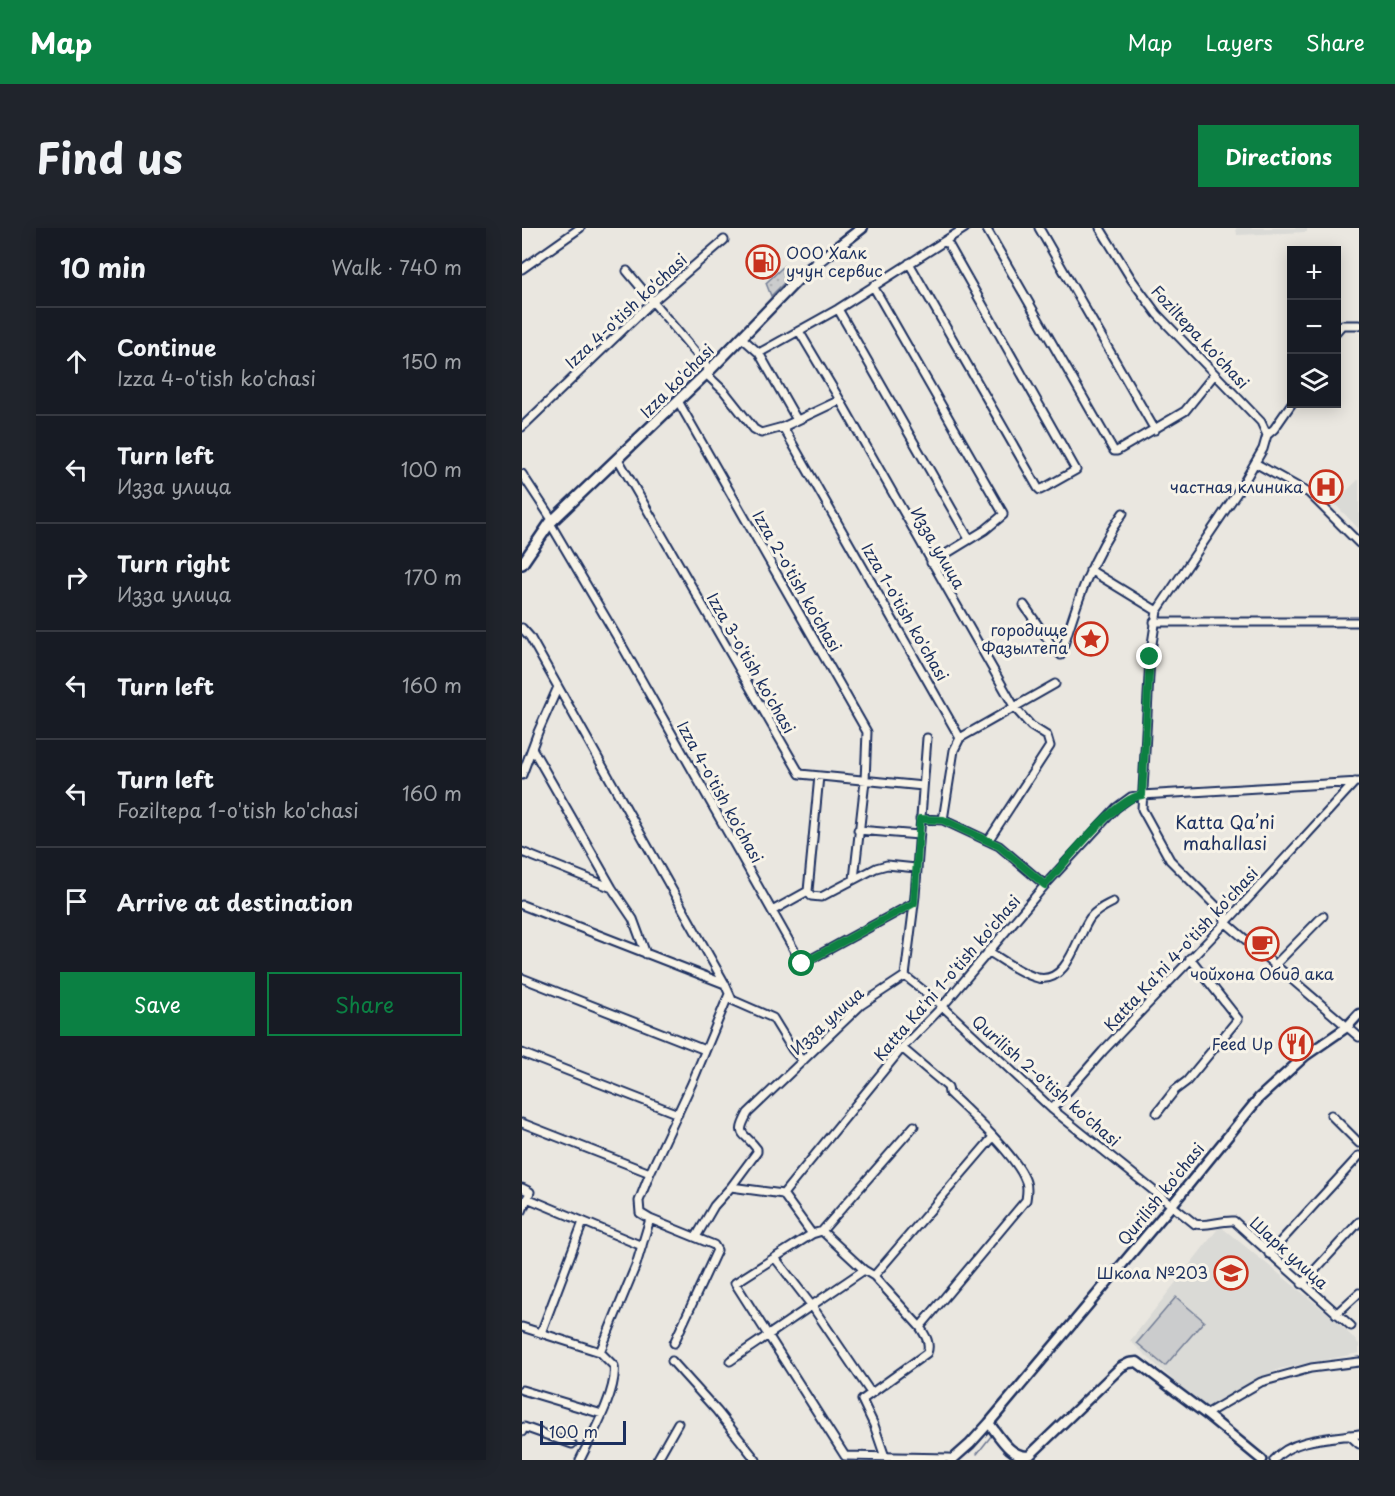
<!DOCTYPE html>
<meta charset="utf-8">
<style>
body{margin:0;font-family:"Playpen Sans",sans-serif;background:#20242c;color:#f1f3f6}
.controls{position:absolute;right:18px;top:18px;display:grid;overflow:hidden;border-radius:0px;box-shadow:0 3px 15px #0003}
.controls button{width:54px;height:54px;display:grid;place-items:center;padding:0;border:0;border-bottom:2px solid #363941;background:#171b24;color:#f1f3f6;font:30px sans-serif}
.scale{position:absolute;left:18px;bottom:15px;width:86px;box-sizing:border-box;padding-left:6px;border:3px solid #1b2f5e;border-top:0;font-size:16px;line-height:21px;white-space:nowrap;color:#1b2f5e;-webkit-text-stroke:4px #f7f3e8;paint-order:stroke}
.stop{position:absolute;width:18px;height:18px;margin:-14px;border:4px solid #0b8043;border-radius:50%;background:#fff}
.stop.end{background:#0b8043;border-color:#fff;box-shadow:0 2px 6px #0008}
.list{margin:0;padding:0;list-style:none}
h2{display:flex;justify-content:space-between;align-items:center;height:78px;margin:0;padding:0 24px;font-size:26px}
h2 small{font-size:20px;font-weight:400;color:#9ea1a6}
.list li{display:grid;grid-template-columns:39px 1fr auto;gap:18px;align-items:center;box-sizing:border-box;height:108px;padding:0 24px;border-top:2px solid #363941}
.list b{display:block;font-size:22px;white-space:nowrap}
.list p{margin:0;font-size:20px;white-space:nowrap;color:#9ea1a6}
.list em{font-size:20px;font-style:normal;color:#9ea1a6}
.actions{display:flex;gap:12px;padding:18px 24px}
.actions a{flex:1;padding:14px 0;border:2px solid #0b8043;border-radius:0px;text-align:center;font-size:21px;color:#0b8043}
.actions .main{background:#0b8043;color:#fff}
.icon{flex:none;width:33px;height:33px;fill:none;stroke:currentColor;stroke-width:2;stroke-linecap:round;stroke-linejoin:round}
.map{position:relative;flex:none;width:837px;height:1232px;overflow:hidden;border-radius:0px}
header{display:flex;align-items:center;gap:36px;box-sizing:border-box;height:84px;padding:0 30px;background:#0b8043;color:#fff}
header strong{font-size:28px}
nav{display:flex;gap:33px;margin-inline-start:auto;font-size:21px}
.intro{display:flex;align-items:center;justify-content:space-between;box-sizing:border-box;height:144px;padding:0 36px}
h1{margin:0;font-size:42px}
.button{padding:15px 27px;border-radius:0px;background:#0b8043;color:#fff;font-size:21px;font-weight:700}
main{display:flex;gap:36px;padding:0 36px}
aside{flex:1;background:#171b24;border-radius:0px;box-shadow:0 3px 15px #0003}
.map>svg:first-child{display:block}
.built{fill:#dadad6}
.green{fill:url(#green-dots);stroke:#737e96;stroke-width:1.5}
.pitch{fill:#cbcccd;stroke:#737e96;stroke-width:1.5}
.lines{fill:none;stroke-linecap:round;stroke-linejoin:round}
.stream{stroke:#6d7892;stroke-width:1.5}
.minor-casing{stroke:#1b2f5e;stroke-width:11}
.tertiary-casing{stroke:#1b2f5e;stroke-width:13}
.secondary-casing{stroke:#1b2f5e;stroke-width:14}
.minor{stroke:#f7f3e8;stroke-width:7}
.tertiary{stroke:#f7f3e8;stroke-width:8}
.secondary{stroke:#f7f3e8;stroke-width:9}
.route{stroke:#0b8043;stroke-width:8}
.labels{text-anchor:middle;stroke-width:6;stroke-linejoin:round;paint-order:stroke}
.poi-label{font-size:16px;fill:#1b2f5e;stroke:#f7f3e8;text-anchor:end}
.street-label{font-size:16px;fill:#1b2f5e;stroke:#f7f3e8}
.neighbourhood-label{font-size:18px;fill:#1b2f5e;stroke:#f7f3e8}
</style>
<header>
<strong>Map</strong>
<nav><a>Map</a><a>Layers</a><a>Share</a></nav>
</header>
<div class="intro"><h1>Find us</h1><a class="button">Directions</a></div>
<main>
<aside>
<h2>10 min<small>Walk · 740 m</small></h2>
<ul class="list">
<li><svg class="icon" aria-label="ahead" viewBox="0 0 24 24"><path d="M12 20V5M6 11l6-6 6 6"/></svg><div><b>Continue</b><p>Izza 4-o'tish ko'chasi</p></div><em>150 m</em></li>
<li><svg class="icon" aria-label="left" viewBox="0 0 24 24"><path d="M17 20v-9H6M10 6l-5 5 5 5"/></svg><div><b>Turn left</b><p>Изза улица</p></div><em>100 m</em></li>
<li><svg class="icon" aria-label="right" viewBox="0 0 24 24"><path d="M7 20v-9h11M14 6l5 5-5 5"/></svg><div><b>Turn right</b><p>Изза улица</p></div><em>170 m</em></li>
<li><svg class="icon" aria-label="left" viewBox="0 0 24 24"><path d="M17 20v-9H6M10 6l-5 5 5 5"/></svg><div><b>Turn left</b></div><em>160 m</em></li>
<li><svg class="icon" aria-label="left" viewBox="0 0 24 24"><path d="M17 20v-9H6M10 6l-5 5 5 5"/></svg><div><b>Turn left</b><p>Foziltepa 1-o'tish ko'chasi</p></div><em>160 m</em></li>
<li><svg class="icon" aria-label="arrive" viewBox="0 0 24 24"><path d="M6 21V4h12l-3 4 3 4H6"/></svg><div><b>Arrive at destination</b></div></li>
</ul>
<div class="actions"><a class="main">Save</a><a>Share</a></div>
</aside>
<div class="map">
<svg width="837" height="1232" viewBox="0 0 837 1232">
<defs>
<pattern id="green-dots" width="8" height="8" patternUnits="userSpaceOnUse" patternTransform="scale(1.5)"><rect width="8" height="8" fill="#cbcccd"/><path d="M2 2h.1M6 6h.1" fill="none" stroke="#aeb0b2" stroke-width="1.8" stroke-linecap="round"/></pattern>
</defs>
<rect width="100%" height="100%" fill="#eae7e0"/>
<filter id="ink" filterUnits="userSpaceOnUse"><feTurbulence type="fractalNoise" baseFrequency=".0167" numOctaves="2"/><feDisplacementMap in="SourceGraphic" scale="12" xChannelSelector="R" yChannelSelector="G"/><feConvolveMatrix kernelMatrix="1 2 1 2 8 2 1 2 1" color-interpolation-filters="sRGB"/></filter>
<g filter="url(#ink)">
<path class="built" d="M714 0H785V4L715 7Z
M837 251V301L812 275Z
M698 998 814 1092 837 1116V1125L757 1141 682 1180 608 1113Z"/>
<path class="green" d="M262 38 273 44 249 68 244 55Z"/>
<path class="pitch" d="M654 1069 682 1093 643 1138 615 1115Z"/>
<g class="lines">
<path class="stream" d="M455 1226 470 1207"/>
<defs>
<path id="minor" d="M464 0 592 223H595L663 183 692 147
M517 0 633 202
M578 0 610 52 635 86 739 194 745 207 741 221 719 259 635 383 628 429 620 581 648 632 702 686 703 694 837 809
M387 35 516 260 518 262 522 260 554 242 424 12
M0 41 58 0
M105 43 188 142
M351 58 481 285
M316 81 447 311
M277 103 318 172
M814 104 820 97H837
M219 109 237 125 275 192
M237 125 316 81 443 0
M184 146 202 163 232 201 239 205 261 199 318 172 493 480 509 498 525 508 528 518 466 613
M156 173 345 504 343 553 332 651
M0 199 130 74 202 12
M261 199 438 510 432 522 421 592
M745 207 752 201 770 175
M96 231 278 546 401 558
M733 235 787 265 837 315
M0 246 31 293
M28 295 98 414 280 736 392 675
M409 335 463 302 481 287
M568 342 635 383
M502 377 531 419 539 427C554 376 570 328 601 285
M632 394H837
M0 400 8 409 203 756
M438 510 533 456
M10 520 90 660 111 691 124 726
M0 547 16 504 36 459
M297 548 286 663 289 668 299 669 354 640 365 637 394 640
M398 591 421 592 477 618 523 657
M336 602 397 607
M0 624 90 660
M0 677 203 756 210 772 251 790 270 821 281 833
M250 683 286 663
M466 723C481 732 499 746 516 750 546 756 555 708 568 690 574 682 583 678 591 674
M752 738 801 688
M383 748 416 774 530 881 673 996C686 999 698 992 712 993L829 1098
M0 750 183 822
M0 825 156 886
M530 881 581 823 711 687 833 554
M635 885 653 862 665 853 716 791 668 730
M809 887 837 915
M0 895 128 945
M392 898 300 1003 290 1006 213 1055 323 1228 427 1230 431 1232
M209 959 235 924V921C221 902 213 909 226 885L339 777 383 748 393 668 405 510
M0 960 8 964 0 983
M261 966 380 820 420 779 523 657 594 580 609 569 620 567 837 554
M261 966 290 1006
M5 970 120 1018
M128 991 118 985 117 973 128 945 170 855 207 766
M300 1003 342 1042 352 1048 398 1099
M174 1009 192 978 209 959 261 966
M747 1026 837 928
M253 1030 290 1078 349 1165
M352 1048 471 909
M780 1056 837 994
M814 1086 837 1065
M0 1099 78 1124 92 1138C96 1162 69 1209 58 1232
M19 1105 61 994
M78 1124 114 1037 128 991 192 1017 195 1022 152 1115
M150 1133 195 1183 234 1232
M208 1133 342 1042
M0 1162 80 1186
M684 1186 739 1154 789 1140 837 1134
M0 1204 2 1199 50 1216
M827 1207 837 1216
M363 1229 352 1197 340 1172 405 1125C409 1115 403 1107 398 1099L504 972C505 965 506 960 504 954 496 929 447 884 427 865L426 859 380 820
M135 1232 156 1195
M752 1232C770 1210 810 1210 837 1206"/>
<path id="tertiary" d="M467 1195C477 1208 490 1232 508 1227L599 1139 607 1135 615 1134 684 1186 740 1232
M430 1232 448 1216 467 1195 650 977 737 870 783 828 825 799 837 786"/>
<path id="secondary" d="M0 336 28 295 188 142 282 45 340 0"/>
</defs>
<use href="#minor" class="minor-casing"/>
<use href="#tertiary" class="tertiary-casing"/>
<use href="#secondary" class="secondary-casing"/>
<use href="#minor" class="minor"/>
<use href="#tertiary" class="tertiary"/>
<use href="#secondary" class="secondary"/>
</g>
</g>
<g class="lines" filter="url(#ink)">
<path class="route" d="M280 736 392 675 398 591 421 592 477 618 523 657C543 635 592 571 620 567L628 429"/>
</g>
<defs>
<symbol id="fuel-ring" viewBox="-11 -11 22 22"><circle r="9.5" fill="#f7f3e8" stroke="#c8321e" stroke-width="1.5"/><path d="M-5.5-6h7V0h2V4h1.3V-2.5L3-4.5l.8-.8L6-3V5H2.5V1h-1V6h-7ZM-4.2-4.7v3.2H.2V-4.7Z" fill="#c8321e"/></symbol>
<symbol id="hospital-ring" viewBox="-11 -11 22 22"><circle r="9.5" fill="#f7f3e8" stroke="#c8321e" stroke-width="1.5"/><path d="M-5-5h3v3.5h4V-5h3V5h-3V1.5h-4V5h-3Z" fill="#c8321e"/></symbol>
<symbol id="sight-ring" viewBox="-11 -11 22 22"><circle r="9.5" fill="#f7f3e8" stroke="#c8321e" stroke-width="1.5"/><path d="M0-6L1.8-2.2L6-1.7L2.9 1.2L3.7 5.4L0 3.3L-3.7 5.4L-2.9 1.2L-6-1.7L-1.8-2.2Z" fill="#c8321e"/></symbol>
<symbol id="cafe-ring" viewBox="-11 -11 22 22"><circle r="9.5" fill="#f7f3e8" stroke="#c8321e" stroke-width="1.5"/><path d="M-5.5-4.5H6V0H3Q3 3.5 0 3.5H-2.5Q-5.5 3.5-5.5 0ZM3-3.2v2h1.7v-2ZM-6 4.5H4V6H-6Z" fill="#c8321e"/></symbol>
<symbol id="restaurant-ring" viewBox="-11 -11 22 22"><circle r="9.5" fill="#f7f3e8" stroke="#c8321e" stroke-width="1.5"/><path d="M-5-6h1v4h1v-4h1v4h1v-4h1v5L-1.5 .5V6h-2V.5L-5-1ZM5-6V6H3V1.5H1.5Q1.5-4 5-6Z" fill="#c8321e"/></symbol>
<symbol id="school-ring" viewBox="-11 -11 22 22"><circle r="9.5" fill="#f7f3e8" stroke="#c8321e" stroke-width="1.5"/><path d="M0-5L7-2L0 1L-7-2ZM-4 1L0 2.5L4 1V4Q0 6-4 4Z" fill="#c8321e"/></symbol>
</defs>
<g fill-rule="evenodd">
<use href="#fuel-ring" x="222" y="15" width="38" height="38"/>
<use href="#hospital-ring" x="785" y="240" width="38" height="38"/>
<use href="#sight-ring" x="550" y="392" width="38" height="38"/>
<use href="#cafe-ring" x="721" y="697" width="38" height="38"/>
<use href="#restaurant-ring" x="755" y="797" width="38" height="38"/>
<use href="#school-ring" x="690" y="1026" width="38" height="38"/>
</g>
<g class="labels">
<g class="poi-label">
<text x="264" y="31" text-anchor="start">ООО Халк<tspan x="264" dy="18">учун сервис</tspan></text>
<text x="781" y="265">частная клиника</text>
<text x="546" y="408">городище<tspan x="546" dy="18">Фазылтепа</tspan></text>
<text x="740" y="752" text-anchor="middle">чойхона Обид ака</text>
<text x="751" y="822">Feed Up</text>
<text x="686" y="1051">Школа №203</text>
</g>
<g class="street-label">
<text transform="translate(104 83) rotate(-43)" y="6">Izza 4-o'tish ko'chasi</text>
<text transform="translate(678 109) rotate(47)" y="6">Foziltepa ko'chasi</text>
<text transform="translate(155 153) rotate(-45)" y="6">Izza ko'chasi</text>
<text transform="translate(416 320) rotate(60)" y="6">Изза улица</text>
<text transform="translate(275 353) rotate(60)" y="6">Izza 2-o'tish ko'chasi</text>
<text transform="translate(383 384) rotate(60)" y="6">Izza 1-o'tish ko'chasi</text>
<text transform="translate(229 435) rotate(60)" y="6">Izza 3-o'tish ko'chasi</text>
<text transform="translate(198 564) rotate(61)" y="6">Izza 4-o'tish ko'chasi</text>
<text transform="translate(659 721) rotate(-47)" y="6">Katta Ka'ni 4-o'tish ko'chasi</text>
<text transform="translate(425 750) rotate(-49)" y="6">Katta Ka'ni 1-o'tish ko'chasi</text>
<text transform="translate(305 793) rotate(-42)" y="6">Изза улица</text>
<text transform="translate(524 853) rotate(41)" y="6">Qurilish 2-o'tish ko'chasi</text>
<text transform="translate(639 966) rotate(-51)" y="6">Qurilish ko'chasi</text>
<text transform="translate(767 1025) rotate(42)" y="6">Шарк улица</text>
</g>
<g class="neighbourhood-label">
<text x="703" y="601">Katta Qaʼni<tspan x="703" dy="21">mahallasi</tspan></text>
</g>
</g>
</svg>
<div class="controls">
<button>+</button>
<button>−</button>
<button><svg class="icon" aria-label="layers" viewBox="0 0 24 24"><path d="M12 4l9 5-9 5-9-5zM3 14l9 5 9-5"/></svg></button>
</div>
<div class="scale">100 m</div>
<div class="stop" style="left:280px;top:736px"></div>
<div class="stop end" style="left:628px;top:429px"></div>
</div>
</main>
